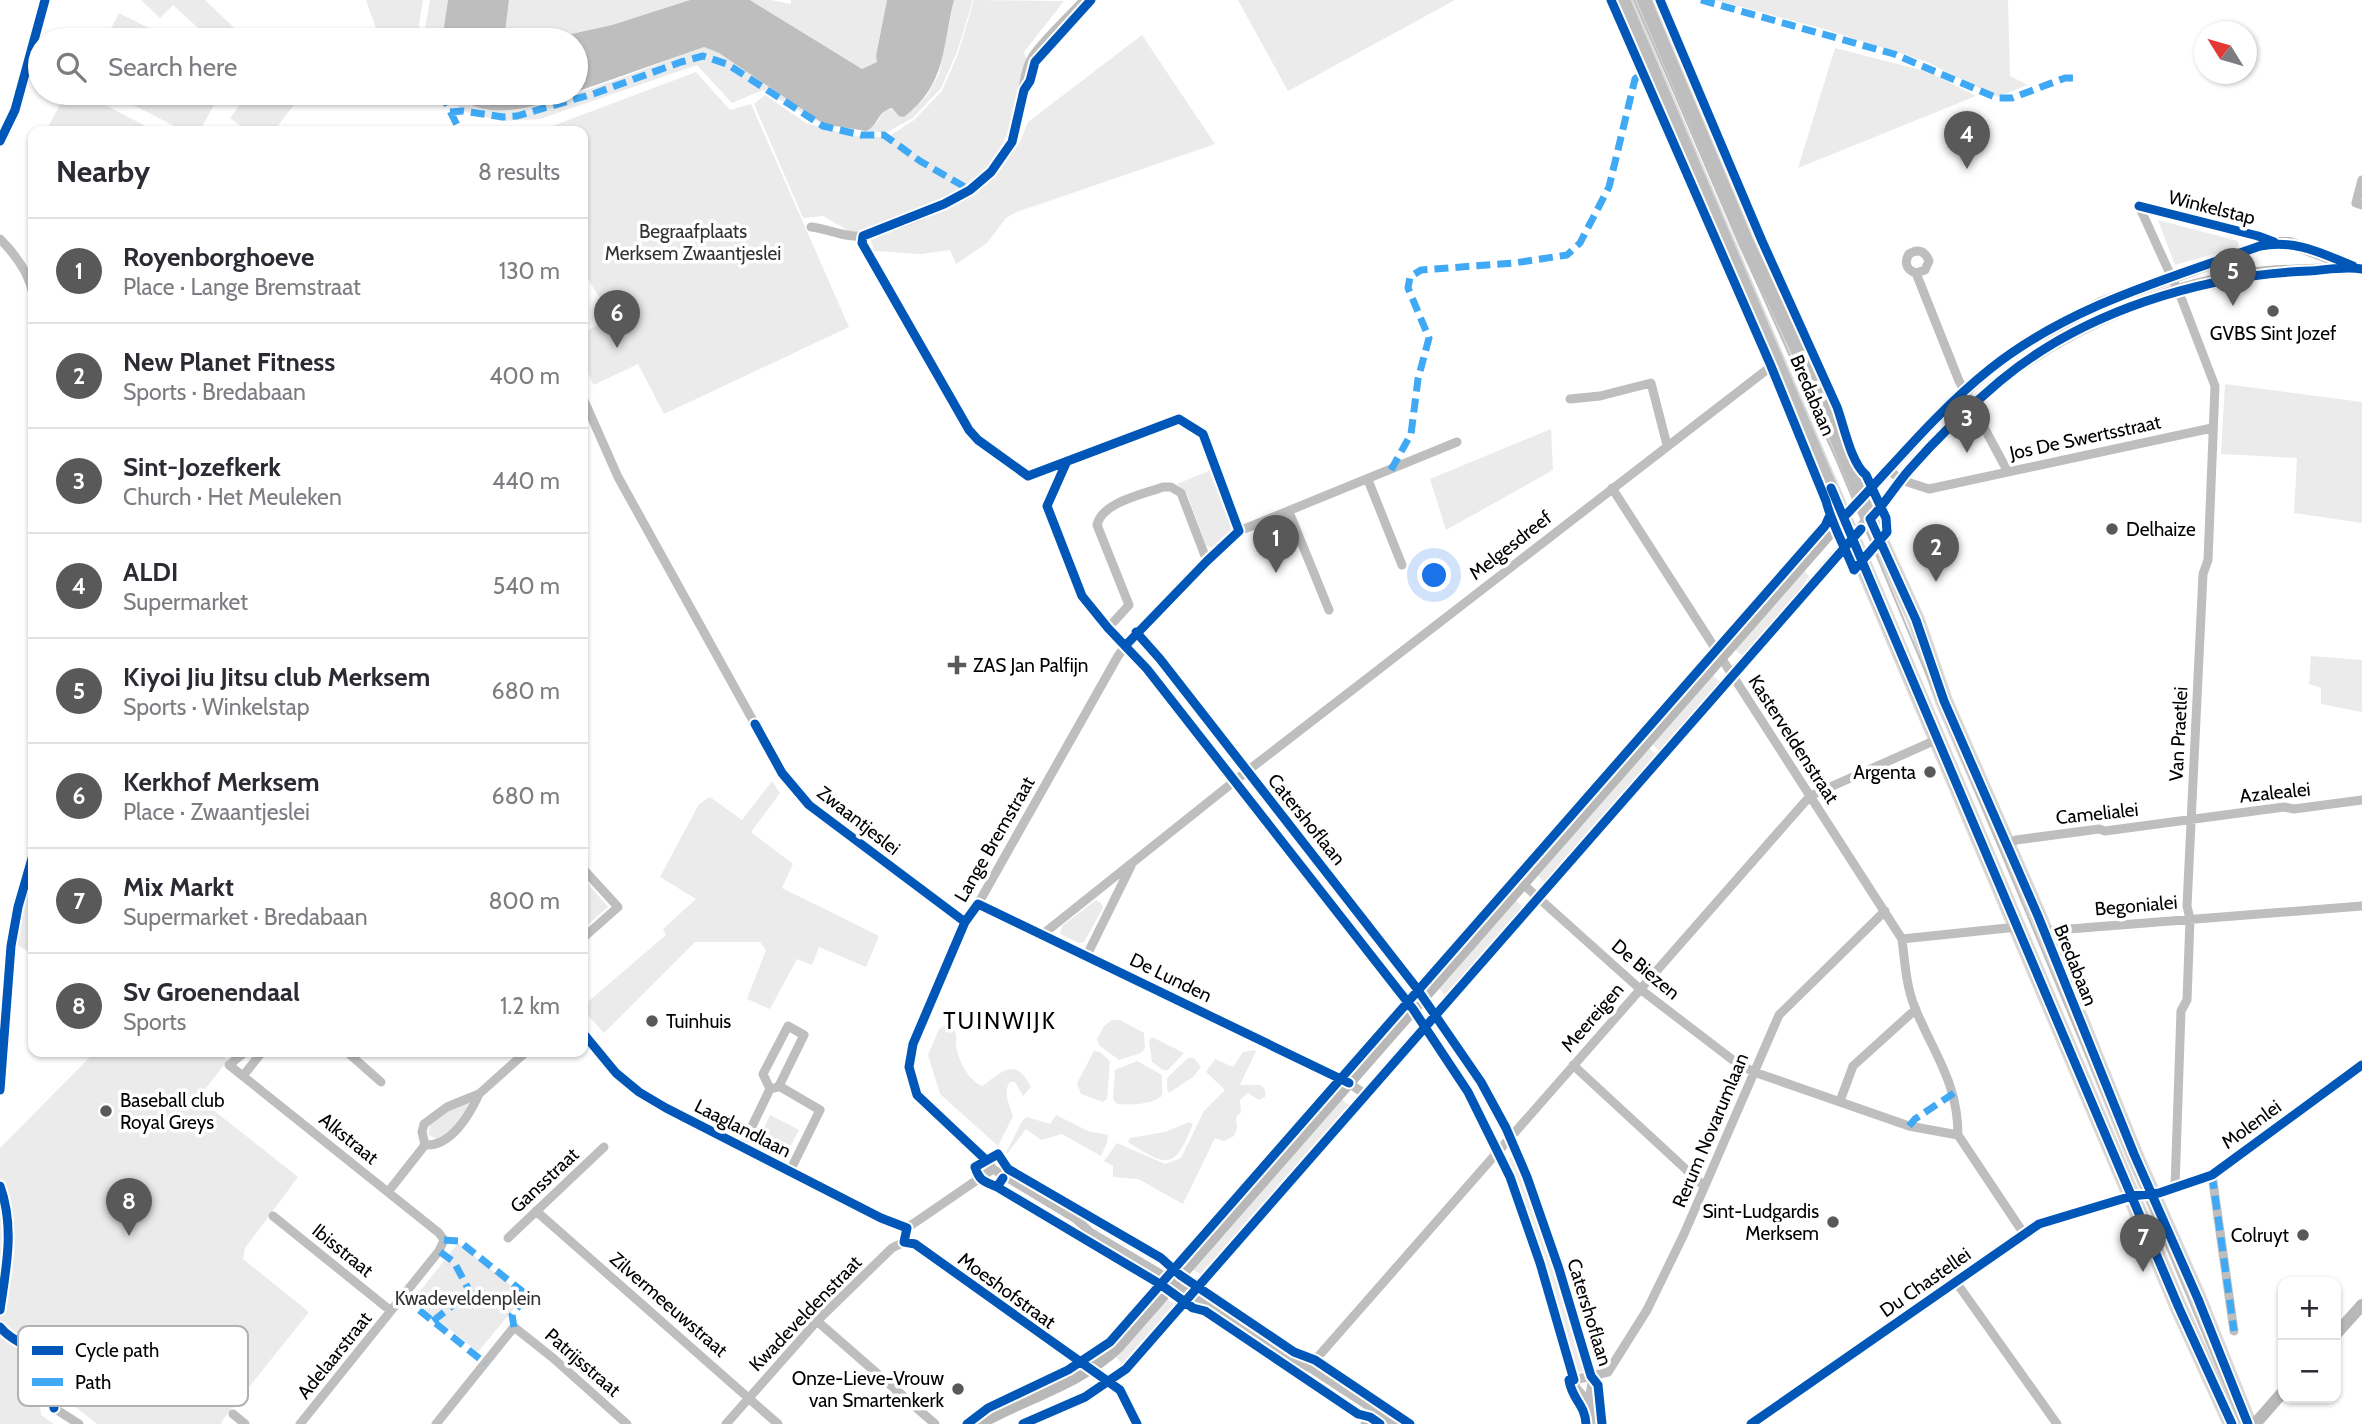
<!DOCTYPE html>
<meta charset="utf-8">
<style>
body{margin:0;font-family:Cabin,sans-serif;background:#f2f2f3;color:#2b2b33}
.controls{position:absolute;right:21px;bottom:21px;display:grid;overflow:hidden;border-radius:14px;box-shadow:0 2px 5px #0004}
.controls button{width:63px;height:63px;display:grid;place-items:center;padding:0;border:0;border-bottom:2px solid #e1e1e2;background:#fff;color:#2b2b33;font:35px sans-serif}
.compass{position:absolute;left:2194px;top:21px;width:63px;height:63px;border-radius:50%;background:#fff;box-shadow:0 2px 5px #0004;rotate:307deg}
.you{position:absolute;left:1435px;top:576px;width:24px;height:24px;margin:-18px;border:5px solid #fff;border-radius:50%;background:#1a73e8;box-shadow:0 0 0 10px #1a73e833}
.badge{display:grid;place-items:center;width:46px;height:46px;border-radius:50%;background:#595959;color:#fff;font-size:23px;font-weight:700}
.pin{position:absolute;translate:-50% -58px;filter:drop-shadow(0 2px 4px #0008)}
.pin::after{content:'';position:absolute;top:37px;width:24px;height:21px;background:inherit;clip-path:polygon(0 0,100% 0,50% 100%)}
.list{margin:0;padding:0;list-style:none}
h2{display:flex;justify-content:space-between;align-items:center;height:91px;margin:0;padding:0 28px;font-size:30px}
h2 small{font-size:23px;font-weight:400;color:#7c7c81}
.list li{display:grid;grid-template-columns:46px 1fr auto;gap:21px;align-items:center;box-sizing:border-box;height:105px;padding:0 28px;border-top:2px solid #e1e1e2}
.list b{display:block;font-size:26px;white-space:nowrap}
.list p{margin:0;font-size:23px;white-space:nowrap;color:#7c7c81}
.list em{font-size:23px;font-style:normal;color:#7c7c81}
.icon{flex:none;width:38px;height:38px;fill:none;stroke:currentColor;stroke-width:2;stroke-linecap:round;stroke-linejoin:round}
.map{position:relative;flex:none;width:2362px;height:1424px;overflow:hidden}
.search{position:absolute;background:#fff;box-shadow:0 2px 5px #0004;left:28px;top:28px;width:560px;height:77px;display:flex;align-items:center;gap:18px;box-sizing:border-box;padding:0 24px;border-radius:38px;color:#7c7c81;font-size:26px}
.panel{position:absolute;background:#fff;box-shadow:0 2px 5px #0004;left:28px;top:126px;width:560px;height:931px;border-radius:14px}
.map>svg:first-child{display:block}
.green{fill:#ebebeb}
.water{fill:#bebebe}
.lines{fill:none;stroke-linecap:round;stroke-linejoin:round}
.primary-casing{stroke:#dbdbdb;stroke-width:18}
.street{stroke:#bebebe;stroke-width:9}
.secondary{stroke:#b8b8b8;stroke-width:12}
.primary{stroke:#bebebe;stroke-width:14}
.tram{stroke:#bebebe;stroke-width:2}
.quiet{stroke:#3fa9f5;stroke-width:7;stroke-dasharray:14 7;stroke-linecap:butt}
.cycleway-casing{stroke:#fff;stroke-width:13}
.cycleway{stroke:#0057b8;stroke-width:9}
.poi-dot{fill:#595959;stroke:#fff;stroke-width:2.5}
.labels{text-anchor:middle;stroke-width:7;stroke-linejoin:round;paint-order:stroke}
.street-label{font-size:19px;fill:#000;stroke:#fff}
.park-label{font-size:19px;fill:#323232;stroke:#fff}
.poi-label{font-size:19px;fill:#000;stroke:#fff;text-anchor:start}
.quarter-label{font-size:23px;letter-spacing:2px;fill:#000;stroke:#fff}
.key{fill:#fff;stroke:#b2b2b2;stroke-width:2}
.key-label{font-size:19px;fill:#000}
</style>
<div class="map">
<svg width="2362" height="1424" viewBox="0 0 2362 1424">
<rect width="100%" height="100%" fill="#fff"/>
<path class="green" d="M141 0H205L247 40H211L173 5 160 18Z
M366 0H423L419 25 424 40H380Z
M430 0H448L442 40H429L425 28Z
M509 0H690L612 25 544 40H504Z
M750 0H771L791 4V0H887L876 56 877 62 862 69Z
M954 0H973L957 52 941 88 913 118 885 133 824 125 763 90 732 103 697 65 540 119 502 121 462 111 446 93H452L454 98H468L471 100 470 104C517 127 652 64 704 47L719 53 824 123 866 131C892 115 870 106 913 110L928 94 939 74Z
M974 0 1064 1 1024 52 1027 61 1009 131 996 156 984 171 969 187 866 233 849 231 823 216 803 218 754 104 765 95 806 123 852 136 888 137 914 120 942 91 958 54Z
M1238 0H1455L1288 91Z
M1715 0H2008L2010 76 2028 85 1997 97 1925 61 1824 29Z
M119 13 172 40H105Z
M1142 35 1215 144 1017 212 1006 218 987 243 956 264 950 250 921 254 874 251 870 237 929 213 986 185 1020 142 1028 122Z
M1835 48 1929 72 1976 96 1798 168Z
M696 72 730 110 751 104 849 327 664 414 638 364 594 385 583 364V333L612 317 583 271V131H539Z
M66 93H82L155 131H46Z
M110 93H220L200 131H184Z
M249 93H292L299 98 274 131H247L230 118Z
M2158 220 2238 241 2239 247 2175 265Z
M2225 384 2362 402V523L2294 513 2297 458 2221 454Z
M1551 429 1553 470 1446 530 1430 479Z
M1211 470 1232 527 1228 534 1212 548 1206 545 1187 494 1177 484Z
M1804 571 1809 576 1791 603 1744 657 1734 649Z
M2311 656 2362 660V712L2321 704V688L2309 684Z
M1712 675 1721 683 1661 752 1652 744Z
M1649 748 1657 755 1546 883 1538 876Z
M772 781 780 793 751 832 793 864 782 888 879 936 866 967 819 947 812 965 797 959 770 1009 747 999 766 950 760 942H695L604 1033 583 1010V1006L666 935 663 929 696 899 660 877 699 804 710 797 742 820Z
M33 866V954L15 944Z
M584 879 608 907 583 929V880Z
M1096 900 1101 903 1103 908 1084 942 1079 943 1060 934 1062 926Z
M1515 900 1524 908 1446 997 1439 988Z
M1112 1020H1120L1144 1033 1145 1048 1141 1053 1119 1060 1099 1045 1097 1039 1104 1026Z
M946 1025 953 1028C957 1034 956 1037 956 1044 957 1059 969 1082 983 1086 1004 1069 1016 1058 1031 1087L1023 1096 1015 1082H1010C1002 1093 1010 1105 1013 1116L998 1146 940 1094 928 1055 939 1029Z
M1152 1037 1184 1053 1168 1070H1163L1152 1062 1149 1041Z
M1254 1050 1256 1051 1240 1085H1261L1265 1090V1097L1259 1100 1248 1093 1240 1100 1241 1112 1236 1117 1237 1128 1234 1136 1224 1141 1215 1138 1183 1204 1138 1179 1113 1177V1166L1104 1161 1117 1143 1165 1164 1181 1158 1204 1111 1225 1090 1206 1072 1215 1059 1233 1067 1243 1052Z
M1094 1051 1100 1052 1110 1061 1107 1099 1103 1102 1081 1094 1077 1083Z
M95 1052H215L228 1060 198 1098 298 1177 245 1248 243 1259 309 1312 221 1422 222 1424H97L54 1390C51 1354 35 1349 8 1330L5 1339C26 1350 40 1361 47 1384L39 1395 41 1415 54 1424H0V1148Z
M1188 1058H1194L1201 1067 1193 1077 1169 1093 1167 1089V1078Z
M1137 1061 1162 1075V1096C1150 1105 1132 1105 1117 1104L1113 1099 1115 1070Z
M1341 1098 1350 1107 1202 1275 1192 1269Z
M468 1103C467 1116 449 1135 436 1139L428 1134 430 1124 456 1106Z
M770 1115 799 1130 789 1149 761 1134Z
M1056 1115 1088 1131 1108 1135 1107 1143 1101 1156 1062 1134 1041 1140 1026 1129 1007 1154 1006 1153 1022 1121 1027 1117 1050 1124Z
M1189 1122 1193 1124C1175 1168 1169 1169 1128 1142L1130 1138 1165 1132Z
M1513 1155 1555 1271 1585 1370 1582 1373 1576 1370 1548 1275 1508 1160Z
M458 1243 524 1296 478 1352 413 1300Z
M1166 1299 1176 1305 1123 1364 1116 1357 1118 1353Z"/>
<path class="water" d="M448 0H509L504 40H442Z
M690 0H750L862 69 877 62 876 56 887 0H954C942 47 947 84 904 117L899 116 892 108C876 112 879 126 866 131L824 124 719 53 704 47 576 92V40H544L612 25Z
M452 93H575C542 103 503 120 470 104L471 100 469 98 463 102 454 98Z"/>
<g class="lines">
<defs>
<path id="primary" d="M1623 0 2179 1308 2232 1424
M1644 0 1746 241 1819 395 1870 519 1916 620 1944 701 2038 916 2134 1154 2198 1299 2248 1424"/>
</defs>
<use href="#primary" class="primary-casing"/>
<path class="street" d="M0 141 15 110 45 0
M2362 180 2356 203 2362 205
M2139 206 2182 300 2215 386 2208 560 2203 574 2187 906 2190 919 2187 1000 2181 1011 2175 1187
M2139 206 2258 236
M811 227C829 229 846 238 863 236 920 217 997 194 1016 129 1022 109 1022 72 1033 56 1047 36 1068 18 1084 0
M0 239C15 254 29 273 33 294
M1916 273 1925 270 1929 261C1925 251 1918 248 1909 254 1904 262 1906 270 1916 273L1959 381 2008 472
M583 398 618 477 782 773 809 805 965 922
M1570 399 1600 396 1651 383 1667 445
M1067 461 1047 506 1082 596 1108 628 1147 669 1413 1009 1468 1092 1510 1177 1540 1263 1576 1388 1589 1402
M1889 470 1901 480 1929 489 2212 428
M1028 476 1179 419 1203 434 1239 531
M1368 480 1402 565
M1612 488 1902 939C1905 963 1906 986 1915 1008 1934 1054 1958 1083 1958 1135
M1289 512 1329 610
M1108 628 1129 605 1097 525C1102 502 1144 494 1163 487H1171L1181 493 1207 561
M1136 632 1160 659 1415 986 1481 1082 1506 1128 1527 1177 1559 1269 1591 1376 1592 1383 1589 1402 1593 1424
M2007 845 2016 840 2099 829 2105 831 2284 807 2294 809 2362 800
M583 873 585 871 618 907 583 938
M1523 884 1640 989 1738 1064 1754 1072 1909 1126 1958 1135
M978 904 1349 1083 1366 1095
M2044 931 2362 906
M1043 934 1246 772 1778 361
M1902 939 2017 927
M1087 955 1131 866
M583 1033 616 1073 639 1092 666 1108 881 1218 907 1228
M245 1052 229 1065 439 1233 444 1240 439 1251 300 1424
M347 1052 381 1082
M1573 1065 1704 1186
M243 1076 262 1052
M775 1088 779 1086 820 1110 790 1171
M770 1089 763 1074 788 1026 804 1035 779 1086
M1840 1101 1853 1066 1916 1009
M1958 1135 2024 1234
M425 1145 422 1132 424 1124 447 1107 479 1094 526 1052
M425 1145C451 1147 470 1114 479 1094
M742 1147 770 1089
M2212 1175 2234 1331
M388 1192 425 1145
M536 1211 778 1424
M273 1216 391 1311
M907 1228 993 1169
M508 1238 604 1147
M904 1242 915 1244 1120 1390 1137 1424
M1956 1282 2057 1424
M817 1321 935 1424
M1309 1367 1810 796 1938 739
M1574 1380 1608 1372 1647 1310 1684 1234 1779 1015 1885 911
M54 1408 79 1424
M233 1414 245 1424
M436 1424 514 1327 553 1358 627 1424
M726 1424 817 1321 892 1248 904 1242
M1365 1424 1375 1410
M1396 1424 1309 1367H1302L1164 1276 1090 1232 1076 1219 993 1169 981 1154 917 1095 909 1067 913 1044 965 922 978 904 1118 656 1136 632 1239 531 1457 442
M1751 1424 2039 1224 2132 1196 2159 1193 2212 1175 2362 1065"/>
<path class="secondary" d="M2336 1334 2362 1305
M979 1424C1024 1398 1080 1384 1118 1347L1836 526 1941 413 1991 368 2026 343 2101 303 2260 246 2275 243H2290L2356 268
M1023 1424 1085 1397 1126 1369 1863 526C1889 498 1909 467 1936 441 1957 420 1979 397 2002 379 2074 324 2176 281 2266 272 2294 270 2323 270 2351 268
M2255 1424 2283 1392"/>
<use href="#primary" class="primary"/>
<path class="tram" d="M1634 0 1741 247 1837 461 2241 1424"/>
<path class="quiet" d="M1701 0 1894 54 1997 98H2012L2065 78H2073L2076 84
M441 93 460 131
M450 112 463 111 503 117 517 116 596 93 681 62 703 56 727 64 823 126 861 135H884L920 161 970 190
M1391 470 1411 434 1418 379 1429 338 1408 288 1410 277 1421 270 1514 263 1567 255 1580 243 1609 187 1635 79 1643 72
M351 1055 354 1052
M1909 1126 1915 1119 1954 1093
M2212 1175 2234 1331
M444 1240 459 1241 527 1295 512 1315 514 1327
M403 1297 485 1363
M433 1321 470 1292 454 1262 439 1251"/>
<defs>
<path id="cycleway" d="M1091 0 1035 62 1030 81 1024 90 1012 142 991 172 970 190 944 204 863 236 862 243 969 430 978 440 1028 476 1179 419 1203 434 1239 531 1207 561 1125 646
M1611 0 1771 366 1826 501C1832 525 1845 547 1854 570L1887 532 1886 518 1866 475C1851 463 1844 426 1837 407L1762 241 1660 0
M0 141 15 110 45 0
M2139 206 2258 236 2274 242
M1067 461 1047 506 1082 596 1108 628 1147 669 1413 1009 1468 1092 1510 1177 1540 1263 1574 1380H1569C1572 1400 1585 1404 1586 1424
M1831 488 2179 1308 2232 1424
M1844 517C1892 467 1936 412 1990 369 2069 306 2167 279 2260 246 2295 239 2321 253 2353 266
M1136 632 1160 659 1415 986 1481 1082 1506 1128 1527 1177 1559 1269 1591 1376 1598 1385 1602 1424
M755 724 782 773 809 805 965 922
M583 1033 616 1073 639 1092 666 1108 881 1218 907 1228
M0 1090 11 946 18 907 33 855
M985 1159 917 1095 909 1067 913 1044 965 922 978 904 1349 1083
M1003 1178 997 1187 1160 1284 1193 1308 1205 1311 1358 1414 1370 1417 1380 1424
M0 1186C15 1227 6 1269 0 1310
M997 1187C984 1181 980 1182 975 1167L998 1154 1008 1169 1161 1258 1180 1275 1294 1352 1315 1360 1410 1424
M907 1228 904 1242 915 1244 1120 1390 1137 1424
M0 1327C7 1336 18 1342 28 1347 51 1361 50 1384 54 1408
M967 1424 988 1408 1068 1370 1110 1342 1825 526 1829 517
M1023 1424 1085 1397 1126 1369 1861 529
M1751 1424 2039 1224 2132 1196 2159 1193 2212 1175 2362 1065
M2248 1424 2198 1299 2134 1154 2038 916 1944 701 1916 620 1870 519C1885 504 1895 486 1909 470 1937 438 1968 408 2000 381 2084 311 2202 275 2309 271 2326 270 2345 266 2362 269"/>
</defs>
<use href="#cycleway" class="cycleway-casing"/>
<use href="#cycleway" class="cycleway"/>
</g>
<g class="poi-dot">
<circle cx="2273" cy="311" r="7"/>
<circle cx="2112" cy="529" r="7"/>
<path d="M953.5 654.5h7v7h7v7h-7v7h-7v-7h-7v-7h7z"/>
<circle cx="1930" cy="772" r="7"/>
<circle cx="652" cy="1021" r="7"/>
<circle cx="106" cy="1111" r="7"/>
<circle cx="1833" cy="1222" r="7"/>
<circle cx="2303" cy="1235" r="7"/>
<circle cx="958" cy="1389" r="7"/>
</g>
<g class="labels">
<g class="street-label">
<text transform="translate(2212 207) rotate(14)" y="7">Winkelstap</text>
<text transform="translate(1813 395) rotate(67)" y="7">Bredabaan</text>
<text transform="translate(2085 437) rotate(-12)" y="7">Jos De Swertsstraat</text>
<text transform="translate(1510 545) rotate(-38)" y="7">Melgesdreef</text>
<text transform="translate(2178 734) rotate(-87)" y="7">Van Praetlei</text>
<text transform="translate(1794 739) rotate(57)" y="7">Kasterveldenstraat</text>
<text transform="translate(2275 792) rotate(-6)" y="7">Azalealei</text>
<text transform="translate(2097 813) rotate(-6)" y="7">Camelialei</text>
<text transform="translate(1307 819) rotate(51)" y="7">Catershoflaan</text>
<text transform="translate(859 820) rotate(38)" y="7">Zwaantjeslei</text>
<text transform="translate(994 839) rotate(-60)" y="7">Lange Bremstraat</text>
<text transform="translate(2136 905) rotate(-5)" y="7">Begonialei</text>
<text transform="translate(2076 965) rotate(68)" y="7">Bredabaan</text>
<text transform="translate(1646 969) rotate(40)" y="7">De Biezen</text>
<text transform="translate(1171 977) rotate(26)" y="7">De Lunden</text>
<text transform="translate(1592 1017) rotate(-49)" y="7">Meereigen</text>
<text transform="translate(2251 1124) rotate(-36)" y="7">Molenlei</text>
<text transform="translate(743 1128) rotate(27)" y="7">Laaglandlaan</text>
<text transform="translate(1710 1130) rotate(-67)" y="7">Rerum Novarumlaan</text>
<text transform="translate(349 1138) rotate(39)" y="7">Alkstraat</text>
<text transform="translate(544 1180) rotate(-43)" y="7">Gansstraat</text>
<text transform="translate(343 1250) rotate(39)" y="7">Ibisstraat</text>
<text transform="translate(1925 1282) rotate(-35)" y="7">Du Chastellei</text>
<text transform="translate(1007 1290) rotate(36)" y="7">Moeshofstraat</text>
<text transform="translate(669 1304) rotate(41)" y="7">Zilvermeeuwstraat</text>
<text transform="translate(1590 1312) rotate(73)" y="7">Catershoflaan</text>
<text transform="translate(805 1313) rotate(-46)" y="7">Kwadeveldenstraat</text>
<text transform="translate(334 1355) rotate(-51)" y="7">Adelaarstraat</text>
<text transform="translate(583 1362) rotate(41)" y="7">Patrijsstraat</text>
</g>
<g class="park-label">
<text x="693" y="238">Begraafplaats<tspan x="693" dy="22">Merksem Zwaantjeslei</tspan></text>
<text x="468" y="1305">Kwadeveldenplein</text>
</g>
<g class="poi-label">
<text x="2273" y="340" text-anchor="middle">GVBS Sint Jozef</text>
<text x="2126" y="536">Delhaize</text>
<text x="973" y="672">ZAS Jan Palfijn</text>
<text x="1916" y="779" text-anchor="end">Argenta</text>
<text x="666" y="1028">Tuinhuis</text>
<text x="120" y="1107">Baseball club<tspan x="120" dy="22">Royal Greys</tspan></text>
<text x="1819" y="1218" text-anchor="end">Sint-Ludgardis<tspan x="1819" dy="22">Merksem</tspan></text>
<text x="2289" y="1242" text-anchor="end">Colruyt</text>
<text x="944" y="1385" text-anchor="end">Onze-Lieve-Vrouw<tspan x="944" dy="22">van Smartenkerk</tspan></text>
</g>
<g class="quarter-label">
<text x="1000" y="1029">TUINWIJK</text>
</g>
</g>
<rect x="18" y="1326" width="230" height="80" rx="10" class="key"/>
<rect x="32" y="1346" width="31" height="9" fill="#0057b8"/>
<rect x="32" y="1378" width="31" height="8" fill="#3fa9f5"/>
<g class="key-label">
<text x="75" y="1357">Cycle path</text>
<text x="75" y="1389">Path</text>
</g>
</svg>
<div class="controls">
<button>+</button>
<button>−</button>
</div>
<svg class="compass" viewBox="-18 -18 36 36"><path d="M0-13l5 13h-10z" fill="#e53935"/><path d="M0 13l5-13h-10z" fill="#7c7c81"/></svg>
<div class="you"></div>
<div class="pin badge" style="left:1276px;top:573px">1</div>
<div class="pin badge" style="left:1936px;top:582px">2</div>
<div class="pin badge" style="left:1967px;top:453px">3</div>
<div class="pin badge" style="left:1967px;top:169px">4</div>
<div class="pin badge" style="left:2233px;top:306px">5</div>
<div class="pin badge" style="left:617px;top:348px">6</div>
<div class="pin badge" style="left:2143px;top:1272px">7</div>
<div class="pin badge" style="left:129px;top:1236px">8</div>
<div class="search"><svg class="icon" aria-label="search" viewBox="0 0 24 24"><circle cx="10" cy="10" r="6"/><path d="M15 15l6 6"/></svg>Search here</div>
<section class="panel">
<h2>Nearby<small>8 results</small></h2>
<ul class="list">
<li><span class="badge">1</span><div><b>Royenborghoeve</b><p>Place · Lange Bremstraat</p></div><em>130 m</em></li>
<li><span class="badge">2</span><div><b>New Planet Fitness</b><p>Sports · Bredabaan</p></div><em>400 m</em></li>
<li><span class="badge">3</span><div><b>Sint-Jozefkerk</b><p>Church · Het Meuleken</p></div><em>440 m</em></li>
<li><span class="badge">4</span><div><b>ALDI</b><p>Supermarket</p></div><em>540 m</em></li>
<li><span class="badge">5</span><div><b>Kiyoi Jiu Jitsu club Merksem</b><p>Sports · Winkelstap</p></div><em>680 m</em></li>
<li><span class="badge">6</span><div><b>Kerkhof Merksem</b><p>Place · Zwaantjeslei</p></div><em>680 m</em></li>
<li><span class="badge">7</span><div><b>Mix Markt</b><p>Supermarket · Bredabaan</p></div><em>800 m</em></li>
<li><span class="badge">8</span><div><b>Sv Groenendaal</b><p>Sports</p></div><em>1.2 km</em></li>
</ul>
</section>
</div>
